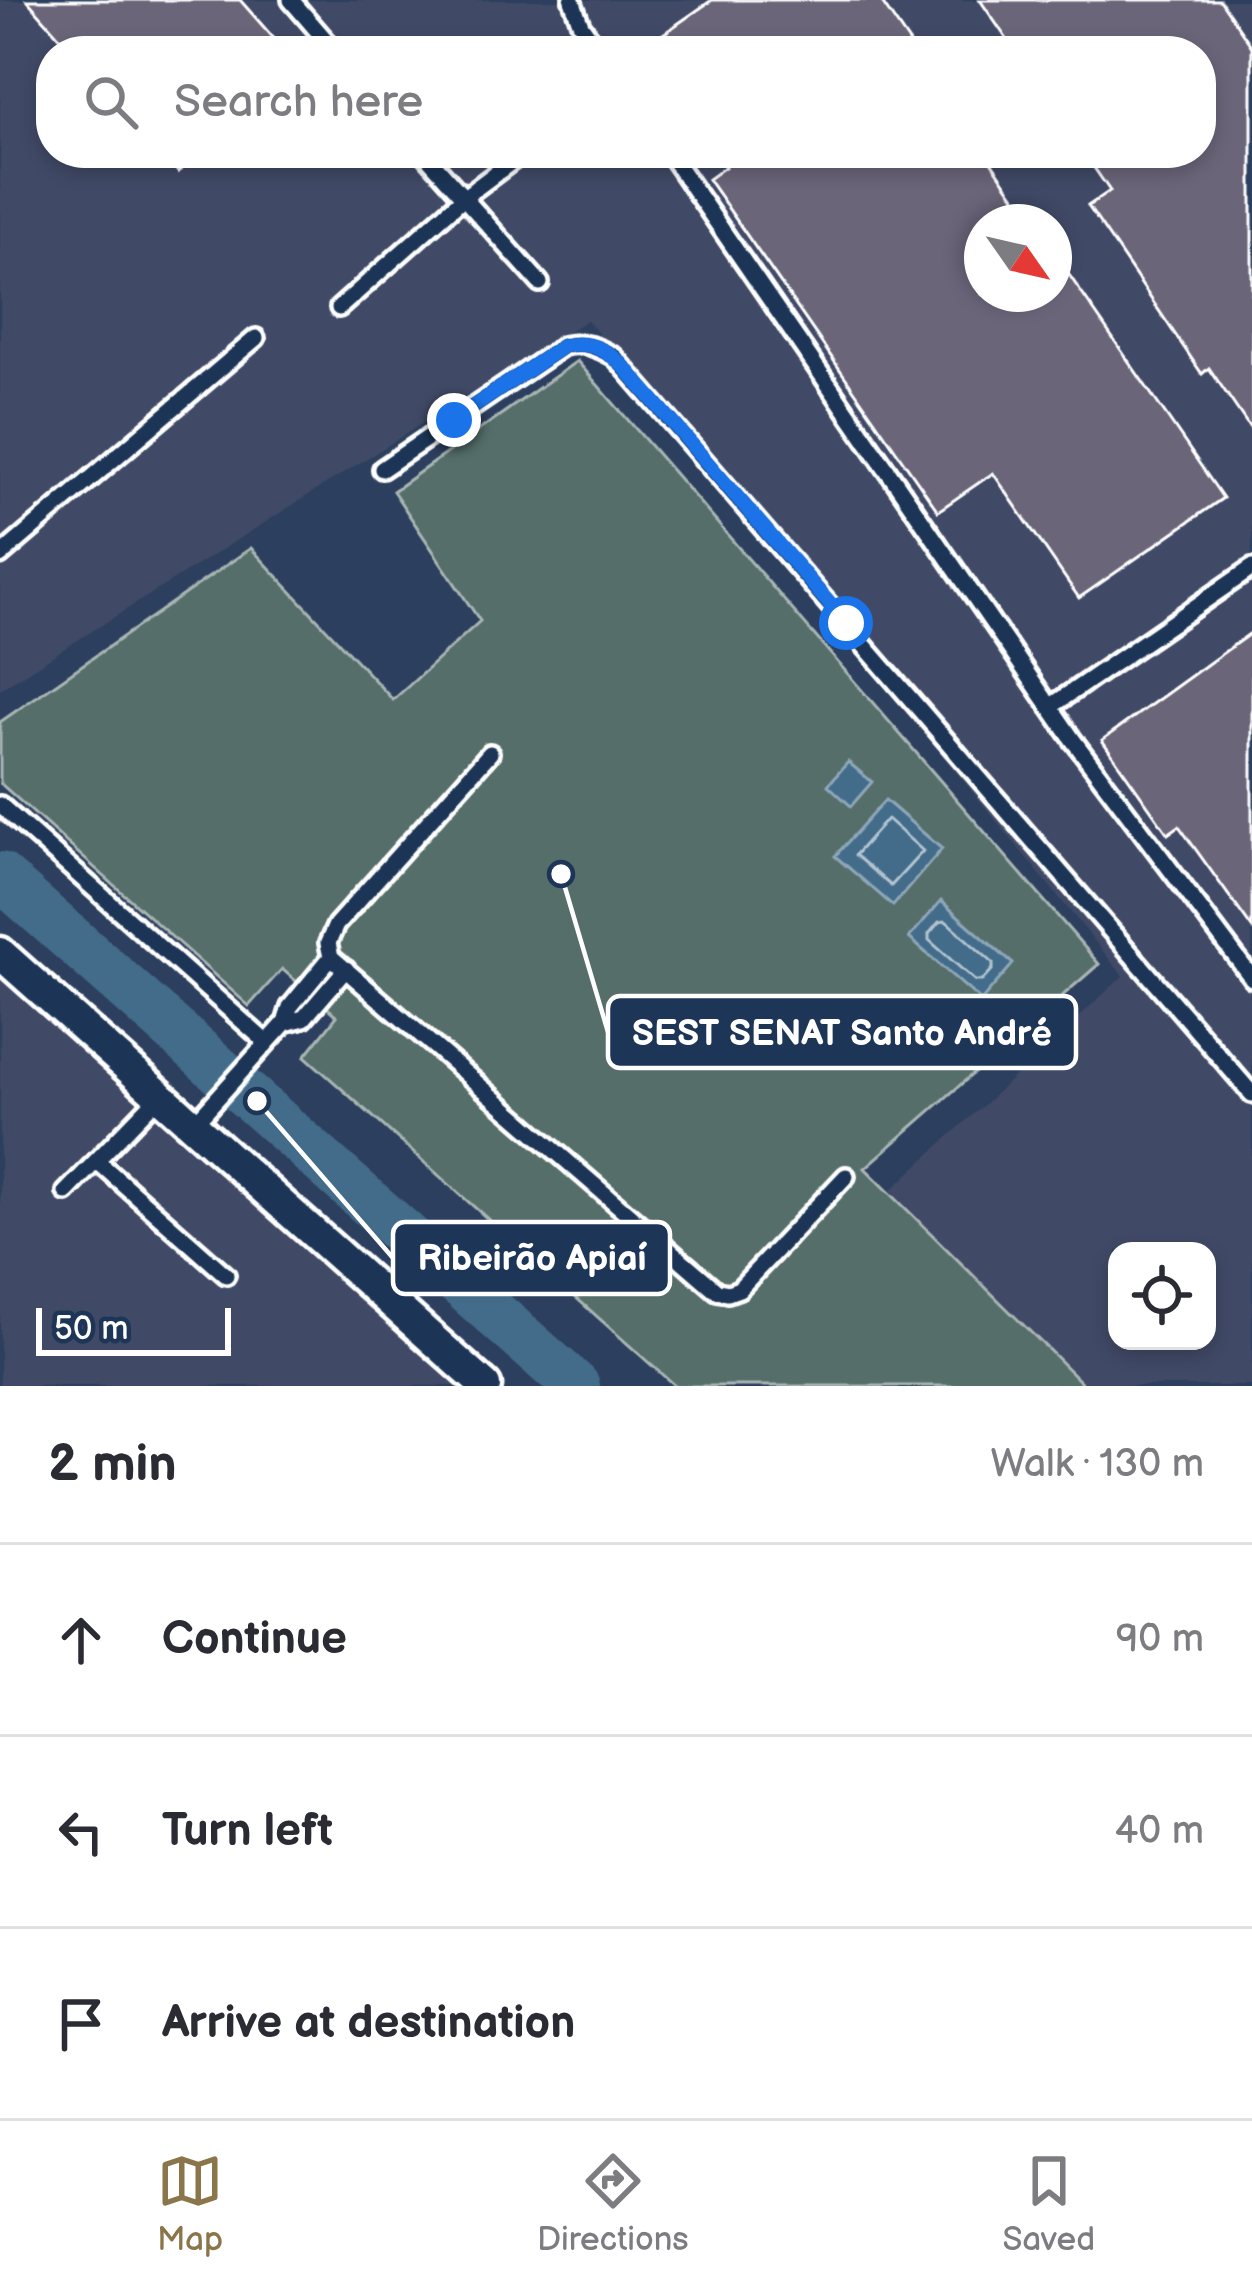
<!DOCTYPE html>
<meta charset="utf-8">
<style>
body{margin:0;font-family:"Balsamiq Sans",sans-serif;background:#f7f7f7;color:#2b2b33}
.controls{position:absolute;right:36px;bottom:36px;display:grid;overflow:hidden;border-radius:24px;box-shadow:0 6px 18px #0003}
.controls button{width:108px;height:108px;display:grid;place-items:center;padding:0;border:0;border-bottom:3px solid #e1e1e2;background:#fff;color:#2b2b33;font:60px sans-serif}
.compass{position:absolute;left:964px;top:204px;width:108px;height:108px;border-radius:50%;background:#fff;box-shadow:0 6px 18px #0003;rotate:124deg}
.scale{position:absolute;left:36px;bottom:30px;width:195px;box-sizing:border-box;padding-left:12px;border:6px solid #fff;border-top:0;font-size:33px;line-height:42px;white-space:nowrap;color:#fff;-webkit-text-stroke:9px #1d3557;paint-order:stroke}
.stop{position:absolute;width:36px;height:36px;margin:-27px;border:9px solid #1a73e8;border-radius:50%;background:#fff}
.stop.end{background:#1a73e8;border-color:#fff;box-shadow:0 3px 12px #0008}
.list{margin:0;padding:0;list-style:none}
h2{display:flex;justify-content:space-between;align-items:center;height:156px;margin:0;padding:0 48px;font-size:51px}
h2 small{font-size:39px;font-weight:400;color:#7c7c81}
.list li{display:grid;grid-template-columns:78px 1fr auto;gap:36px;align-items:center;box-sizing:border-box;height:192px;padding:0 48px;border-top:3px solid #e1e1e2}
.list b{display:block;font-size:45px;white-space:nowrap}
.list em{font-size:39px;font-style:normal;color:#7c7c81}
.icon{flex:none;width:66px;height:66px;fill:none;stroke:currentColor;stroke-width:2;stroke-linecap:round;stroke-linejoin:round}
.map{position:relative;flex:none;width:1252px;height:1386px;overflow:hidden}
.search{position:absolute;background:#fff;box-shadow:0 6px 18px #0003;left:36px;right:36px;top:36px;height:132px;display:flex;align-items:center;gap:30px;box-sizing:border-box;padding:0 42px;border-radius:48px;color:#7c7c81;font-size:45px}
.sheet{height:732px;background:#fff}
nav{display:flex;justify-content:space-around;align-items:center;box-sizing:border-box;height:168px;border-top:3px solid #e1e1e2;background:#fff;font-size:33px;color:#7c7c81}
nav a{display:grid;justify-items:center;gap:6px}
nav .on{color:#8a764a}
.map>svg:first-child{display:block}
.built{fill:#3f4a66;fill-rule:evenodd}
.green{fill:#556e6a;stroke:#aab6b4;stroke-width:3}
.water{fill:#426c8a;stroke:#8ea7b9;stroke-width:3}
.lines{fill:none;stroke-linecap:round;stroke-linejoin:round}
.shore{stroke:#b3c4d0;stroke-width:3}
.river{stroke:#426c8a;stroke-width:48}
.building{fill:#6a6579;stroke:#fff;stroke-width:3}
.service-casing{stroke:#fff;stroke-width:24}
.minor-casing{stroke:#fff;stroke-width:39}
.service{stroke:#1d3557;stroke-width:15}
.minor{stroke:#1d3557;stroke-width:30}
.route{stroke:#1a73e8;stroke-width:15}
.leader{fill:none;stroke:#fff;stroke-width:4.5}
.callout-dot{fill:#fff;stroke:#1d3557;stroke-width:4.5}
.callout{fill:#1d3557;stroke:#fff;stroke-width:4.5}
.callout-label{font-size:36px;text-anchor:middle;font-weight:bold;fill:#fff}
</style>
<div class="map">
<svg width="1252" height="1386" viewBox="0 0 1252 1386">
<rect width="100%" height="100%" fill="#2c3f5e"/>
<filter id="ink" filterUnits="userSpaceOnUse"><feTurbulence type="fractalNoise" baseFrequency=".00833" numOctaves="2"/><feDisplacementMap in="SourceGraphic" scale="24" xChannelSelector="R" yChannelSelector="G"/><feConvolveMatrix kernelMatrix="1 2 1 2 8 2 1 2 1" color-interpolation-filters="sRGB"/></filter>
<g filter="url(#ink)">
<path class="built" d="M0 0H1252V1386H1085L889 1192 1123 976 587 320 0 689ZM51 51H1201V153H51ZM982 222H1054V294H982ZM1117 1251H1207V1341H1117Z
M0 941 474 1386H0Z"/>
<path class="green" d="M577 361 1099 964 865 1168 1085 1386H675L305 1056 337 1016 282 969 249 1006 0 783V722L251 548 393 700 480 621 393 491Z"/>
<path class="water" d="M848 762 872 782 851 806 828 785Z
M885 800 942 849 893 906 835 856Z
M941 901 1013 964 981 1001 909 938Z"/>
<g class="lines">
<path class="shore" d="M887 819 923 851 891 886 855 855Z
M946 921 993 963V969L982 981H975L929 940V934L939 922Z"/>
<path class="river" d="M0 876 576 1386"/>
</g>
<path class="building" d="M27 0H240L285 51H72Z
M712 0H880L915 51H645L643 48Z
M980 0H1220L1252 47V431L1209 368 1202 374 1088 206 1110 191 1084 153H1201V51H1015Z
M162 153H199L178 172Z
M715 153H985L1033 222H982V294H1054V253L1223 498 1079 598 993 473 938 511 708 179 725 167Z
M1252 632V928L1179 826 1168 834 1102 740Z"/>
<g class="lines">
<defs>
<path id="service" d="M291 0 335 51
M572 0 581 25 599 51
M424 153 540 283
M669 153 1073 740 1252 978
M339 308 463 198 523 153
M382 469 563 346C584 341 597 347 615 357L1252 1094
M0 556 256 338
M1050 707 1252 568
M490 753 336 925 328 943 331 957 717 1291 728 1293 739 1289 846 1176
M0 805 267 1043
M285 1023 304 1018 346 969
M193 1125 285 1023 290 1007 331 957
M97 1161 226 1275
M66 1192 160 1095"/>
<path id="minor" d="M0 953 485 1386"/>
</defs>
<use href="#service" class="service-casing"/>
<use href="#minor" class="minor-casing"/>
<use href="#service" class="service"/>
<use href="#minor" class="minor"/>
</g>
</g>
<g class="lines" filter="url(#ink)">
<path class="route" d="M454 420 563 346C590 340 609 350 627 370L846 623"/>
</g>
<path class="leader" d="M561 874L608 1032M257 1101L393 1258"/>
<g class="callout-dot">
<circle cx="561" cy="874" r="12"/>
<circle cx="257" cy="1101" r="12"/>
</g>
<g class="callout">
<rect x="608" y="996" width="468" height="72" rx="12"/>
<rect x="393" y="1222" width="277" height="72" rx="12"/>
</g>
<g class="callout-label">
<text x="842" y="1045">SEST SENAT Santo André</text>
<text x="532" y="1270">Ribeirão Apiaí</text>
</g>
</svg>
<div class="controls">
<button><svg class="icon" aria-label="locate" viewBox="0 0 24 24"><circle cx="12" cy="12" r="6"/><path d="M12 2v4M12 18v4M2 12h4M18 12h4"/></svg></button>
</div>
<svg class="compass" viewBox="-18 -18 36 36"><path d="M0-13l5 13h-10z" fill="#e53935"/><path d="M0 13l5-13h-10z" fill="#7c7c81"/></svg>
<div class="scale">50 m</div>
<div class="stop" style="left:846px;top:623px"></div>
<div class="stop end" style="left:454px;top:420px"></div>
<div class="search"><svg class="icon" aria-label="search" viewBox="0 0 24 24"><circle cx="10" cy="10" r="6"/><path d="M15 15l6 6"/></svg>Search here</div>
</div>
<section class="sheet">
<h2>2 min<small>Walk · 130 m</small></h2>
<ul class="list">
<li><svg class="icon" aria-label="ahead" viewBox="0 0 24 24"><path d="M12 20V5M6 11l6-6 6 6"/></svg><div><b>Continue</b></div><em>90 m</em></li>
<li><svg class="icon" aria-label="left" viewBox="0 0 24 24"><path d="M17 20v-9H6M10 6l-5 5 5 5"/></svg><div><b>Turn left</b></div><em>40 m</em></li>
<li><svg class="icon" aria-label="arrive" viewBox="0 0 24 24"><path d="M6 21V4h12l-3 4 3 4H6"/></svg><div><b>Arrive at destination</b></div></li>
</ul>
</section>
<nav>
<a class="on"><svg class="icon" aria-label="map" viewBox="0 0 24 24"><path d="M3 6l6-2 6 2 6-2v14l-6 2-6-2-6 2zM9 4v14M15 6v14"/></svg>Map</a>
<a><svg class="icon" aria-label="directions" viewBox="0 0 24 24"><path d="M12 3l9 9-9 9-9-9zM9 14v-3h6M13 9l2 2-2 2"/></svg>Directions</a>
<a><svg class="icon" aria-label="saved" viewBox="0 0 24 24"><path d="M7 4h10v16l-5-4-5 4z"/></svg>Saved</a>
</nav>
